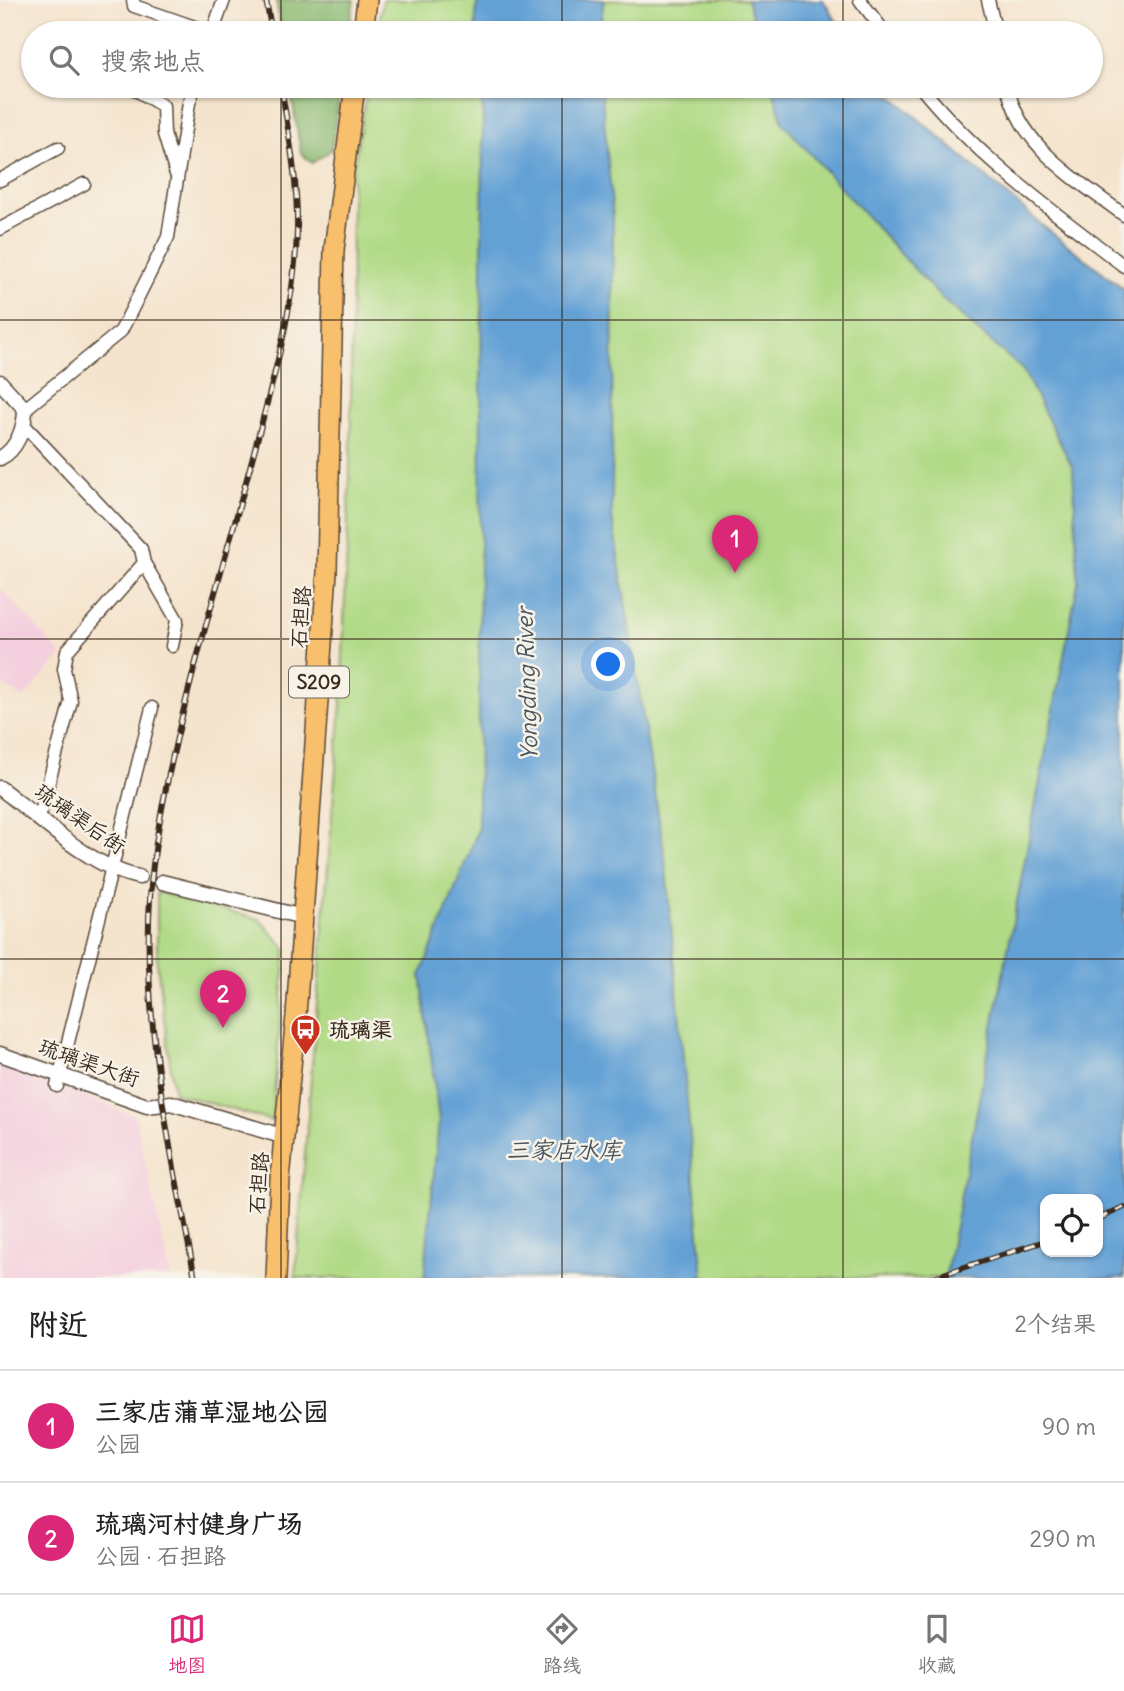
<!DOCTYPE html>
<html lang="zh">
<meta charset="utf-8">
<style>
body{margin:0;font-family:Delius,"LXGW WenKai TC",sans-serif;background:#f2f2f2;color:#222}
.controls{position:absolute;right:21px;bottom:21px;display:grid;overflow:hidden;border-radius:14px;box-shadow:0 2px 5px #0004}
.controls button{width:63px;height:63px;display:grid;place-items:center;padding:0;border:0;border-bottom:2px solid #e0e0e0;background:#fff;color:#222;font:35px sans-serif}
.you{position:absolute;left:609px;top:665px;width:24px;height:24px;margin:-18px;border:5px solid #fff;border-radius:50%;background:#1a73e8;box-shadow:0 0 0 10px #1a73e833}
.badge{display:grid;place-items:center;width:46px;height:46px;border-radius:50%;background:#db2777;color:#fff;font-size:23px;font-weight:700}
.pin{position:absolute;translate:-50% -58px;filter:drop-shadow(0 2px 4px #0008)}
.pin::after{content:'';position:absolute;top:37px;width:24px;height:21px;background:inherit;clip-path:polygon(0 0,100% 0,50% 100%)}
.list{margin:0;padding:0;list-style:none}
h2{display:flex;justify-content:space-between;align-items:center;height:91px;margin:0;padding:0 28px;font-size:30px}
h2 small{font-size:23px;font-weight:400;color:#767676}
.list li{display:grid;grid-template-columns:46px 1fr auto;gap:21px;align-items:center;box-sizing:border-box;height:112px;padding:0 28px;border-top:2px solid #e0e0e0}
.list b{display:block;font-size:26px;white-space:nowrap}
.list p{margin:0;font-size:23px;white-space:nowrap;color:#767676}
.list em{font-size:23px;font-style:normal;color:#767676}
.icon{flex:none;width:38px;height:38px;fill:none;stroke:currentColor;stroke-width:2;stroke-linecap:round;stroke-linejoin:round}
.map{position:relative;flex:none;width:1124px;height:1278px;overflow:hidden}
.search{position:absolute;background:#fff;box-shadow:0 2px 5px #0004;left:21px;right:21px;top:21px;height:77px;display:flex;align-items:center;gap:18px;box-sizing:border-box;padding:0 24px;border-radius:38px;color:#767676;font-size:26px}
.sheet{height:315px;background:#fff}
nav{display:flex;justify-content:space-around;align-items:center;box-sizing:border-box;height:98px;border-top:2px solid #e0e0e0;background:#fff;font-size:19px;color:#767676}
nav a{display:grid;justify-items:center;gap:4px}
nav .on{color:#db2777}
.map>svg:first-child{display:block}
.built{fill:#f4cfde}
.green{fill:#b0da85;stroke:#768252;stroke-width:2;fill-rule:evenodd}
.forest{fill:#8cba72;stroke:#647248;stroke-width:2}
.water{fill:#63a1d5;stroke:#4f667a;stroke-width:2;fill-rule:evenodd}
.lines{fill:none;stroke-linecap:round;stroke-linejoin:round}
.minor-casing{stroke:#574638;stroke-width:15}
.tertiary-casing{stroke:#574638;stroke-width:17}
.primary-casing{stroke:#574638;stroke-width:22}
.minor{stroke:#fff;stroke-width:12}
.tertiary{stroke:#fff;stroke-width:14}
.primary{stroke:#f8bf6c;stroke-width:19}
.rail-casing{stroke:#3b2a1e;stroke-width:6}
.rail{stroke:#f7f3e8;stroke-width:3.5;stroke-dasharray:10;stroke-linecap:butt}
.grid{fill:none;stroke:#3b2a1e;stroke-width:2;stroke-opacity:0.55}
.labels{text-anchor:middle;stroke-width:5;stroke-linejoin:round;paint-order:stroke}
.shield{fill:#f7f3e8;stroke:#73665b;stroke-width:2}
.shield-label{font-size:19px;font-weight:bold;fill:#3b2a1e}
.street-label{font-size:21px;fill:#3b2a1e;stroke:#f7f3e8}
.poi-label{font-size:21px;font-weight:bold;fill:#3b2a1e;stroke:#f7f3e8;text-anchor:start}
.water-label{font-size:23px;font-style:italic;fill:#49545e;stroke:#f7f3e8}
</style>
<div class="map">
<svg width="1124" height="1278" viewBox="0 0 1124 1278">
<rect width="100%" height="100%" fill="#f7f3e8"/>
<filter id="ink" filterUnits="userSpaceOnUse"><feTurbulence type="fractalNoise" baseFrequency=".0143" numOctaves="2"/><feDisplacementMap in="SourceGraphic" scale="14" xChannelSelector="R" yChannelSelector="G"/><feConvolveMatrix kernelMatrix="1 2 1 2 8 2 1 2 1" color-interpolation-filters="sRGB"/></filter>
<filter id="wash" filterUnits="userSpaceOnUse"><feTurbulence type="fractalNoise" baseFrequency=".00686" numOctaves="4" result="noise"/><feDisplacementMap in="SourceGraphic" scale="28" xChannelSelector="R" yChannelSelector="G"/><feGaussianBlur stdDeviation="1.57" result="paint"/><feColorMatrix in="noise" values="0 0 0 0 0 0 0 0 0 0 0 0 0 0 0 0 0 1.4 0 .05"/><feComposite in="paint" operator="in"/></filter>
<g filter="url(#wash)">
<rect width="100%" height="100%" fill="#f5e4cd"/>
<path class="built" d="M0 588 62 655 24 698 0 683Z
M0 1063 135 1116 171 1278H0Z"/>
<path class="green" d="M383 0H823L844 33H377Z
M368 86H880L1043 226 1124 289V1278H295L341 705 351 440 352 175ZM1045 1199H1098V1252H1045Z
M157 892 259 919 286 949 272 1121 174 1093 157 963Z"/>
<path class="forest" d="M276 0H354L349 33H282Z
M290 86H341L331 150 312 163 301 153Z"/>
<path class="water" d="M477 0H604L599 33H475Z
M747 0H823L844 33H757Z
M480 86H601L613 217 612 517 665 858 703 1278H424L439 1121 421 975 478 830 483 114Z
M772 86H880L1043 226 1124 289V1278H945L1078 582 1073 468 1023 370 940 297 849 197 783 123ZM1098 1199V1252H1045V1199Z"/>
</g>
<g filter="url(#ink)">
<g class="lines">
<defs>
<path id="minor" d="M133 0 134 6 212 33
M860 0 885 33
M988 0 996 33
M212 33 224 0
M130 86 163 106 164 134 176 174
M920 86C978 158 1051 210 1124 266
M1007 86C1021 148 1076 179 1124 215
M0 180 58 148
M0 229 84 184
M25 409 121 331 168 237 189 103 195 86
M25 426 141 549 144 563 67 651 64 669 71 701 39 817
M144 563 177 620 172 646
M57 1086 152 708"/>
<path id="tertiary" d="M0 382 25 409C25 427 17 450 0 458
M0 788C39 817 91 868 139 877
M162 882 303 917
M0 1054 147 1106 171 1103 285 1137"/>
<path id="primary" d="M363 33 367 0
M276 1278 280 1179 296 1016 327 572 334 250 355 86"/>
</defs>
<use href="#minor" class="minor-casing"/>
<use href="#tertiary" class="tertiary-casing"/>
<use href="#primary" class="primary-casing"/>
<use href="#minor" class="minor"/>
<use href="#tertiary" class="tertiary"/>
<use href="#primary" class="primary"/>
<defs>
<path id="rail" d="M266 0 272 33
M1098 1219 1124 1207
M195 1278C168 1134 133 989 156 843 177 711 220 581 254 452 273 380 295 306 297 231 298 182 289 134 281 86
M931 1278 1045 1241"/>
</defs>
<use href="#rail" class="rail-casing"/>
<use href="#rail" class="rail"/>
</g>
</g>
<path class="grid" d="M281 0V33M562 0V33M843 0V33M281 86V1278M562 86V1278M843 86V1278M0 320H1124M0 639H1124M0 959H1124"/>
<defs>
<symbol id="bus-pin" viewBox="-11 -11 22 30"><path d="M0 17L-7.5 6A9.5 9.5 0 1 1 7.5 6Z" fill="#c8321e" stroke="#f7f3e8"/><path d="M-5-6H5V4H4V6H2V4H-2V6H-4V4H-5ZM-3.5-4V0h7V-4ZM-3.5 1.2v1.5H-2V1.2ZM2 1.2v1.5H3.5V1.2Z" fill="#fff"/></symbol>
</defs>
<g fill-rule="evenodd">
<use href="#bus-pin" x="288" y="1012" width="35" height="47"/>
</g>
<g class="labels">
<rect class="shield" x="289" y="666.5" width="60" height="31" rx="5"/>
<g class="shield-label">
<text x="319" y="689">S209</text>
</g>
<g class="street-label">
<text transform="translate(301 617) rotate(-86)" y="7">石担路</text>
<text transform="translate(80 819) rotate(35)" y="7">琉璃渠后街</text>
<text transform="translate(89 1063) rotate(19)" y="7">琉璃渠大街</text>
<text transform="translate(259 1183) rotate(-86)" y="7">石担路</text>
</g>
<g class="poi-label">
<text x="329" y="1037">琉璃渠</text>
</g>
<g class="water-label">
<text transform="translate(527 684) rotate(-92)" y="8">Yongding River</text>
<text x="564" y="1158">三家店水库</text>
</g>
</g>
</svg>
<div class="controls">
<button><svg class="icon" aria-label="locate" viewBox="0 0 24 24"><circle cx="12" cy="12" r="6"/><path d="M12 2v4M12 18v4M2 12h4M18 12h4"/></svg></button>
</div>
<div class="you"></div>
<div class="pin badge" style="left:735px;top:573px">1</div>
<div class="pin badge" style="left:223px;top:1028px">2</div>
<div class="search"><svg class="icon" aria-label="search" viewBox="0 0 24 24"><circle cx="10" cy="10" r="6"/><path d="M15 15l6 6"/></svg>搜索地点</div>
</div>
<section class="sheet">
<h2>附近<small>2个结果</small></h2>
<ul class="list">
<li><span class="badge">1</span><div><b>三家店蒲草湿地公园</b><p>公园</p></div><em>90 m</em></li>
<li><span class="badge">2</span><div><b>琉璃河村健身广场</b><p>公园 · 石担路</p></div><em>290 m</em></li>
</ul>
</section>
<nav>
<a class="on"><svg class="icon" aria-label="map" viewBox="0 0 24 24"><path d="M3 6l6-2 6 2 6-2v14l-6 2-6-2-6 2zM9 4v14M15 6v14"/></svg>地图</a>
<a><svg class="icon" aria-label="directions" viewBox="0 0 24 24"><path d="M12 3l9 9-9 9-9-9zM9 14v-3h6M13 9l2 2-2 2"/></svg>路线</a>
<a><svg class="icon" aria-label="saved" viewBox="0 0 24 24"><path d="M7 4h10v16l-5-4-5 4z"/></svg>收藏</a>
</nav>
